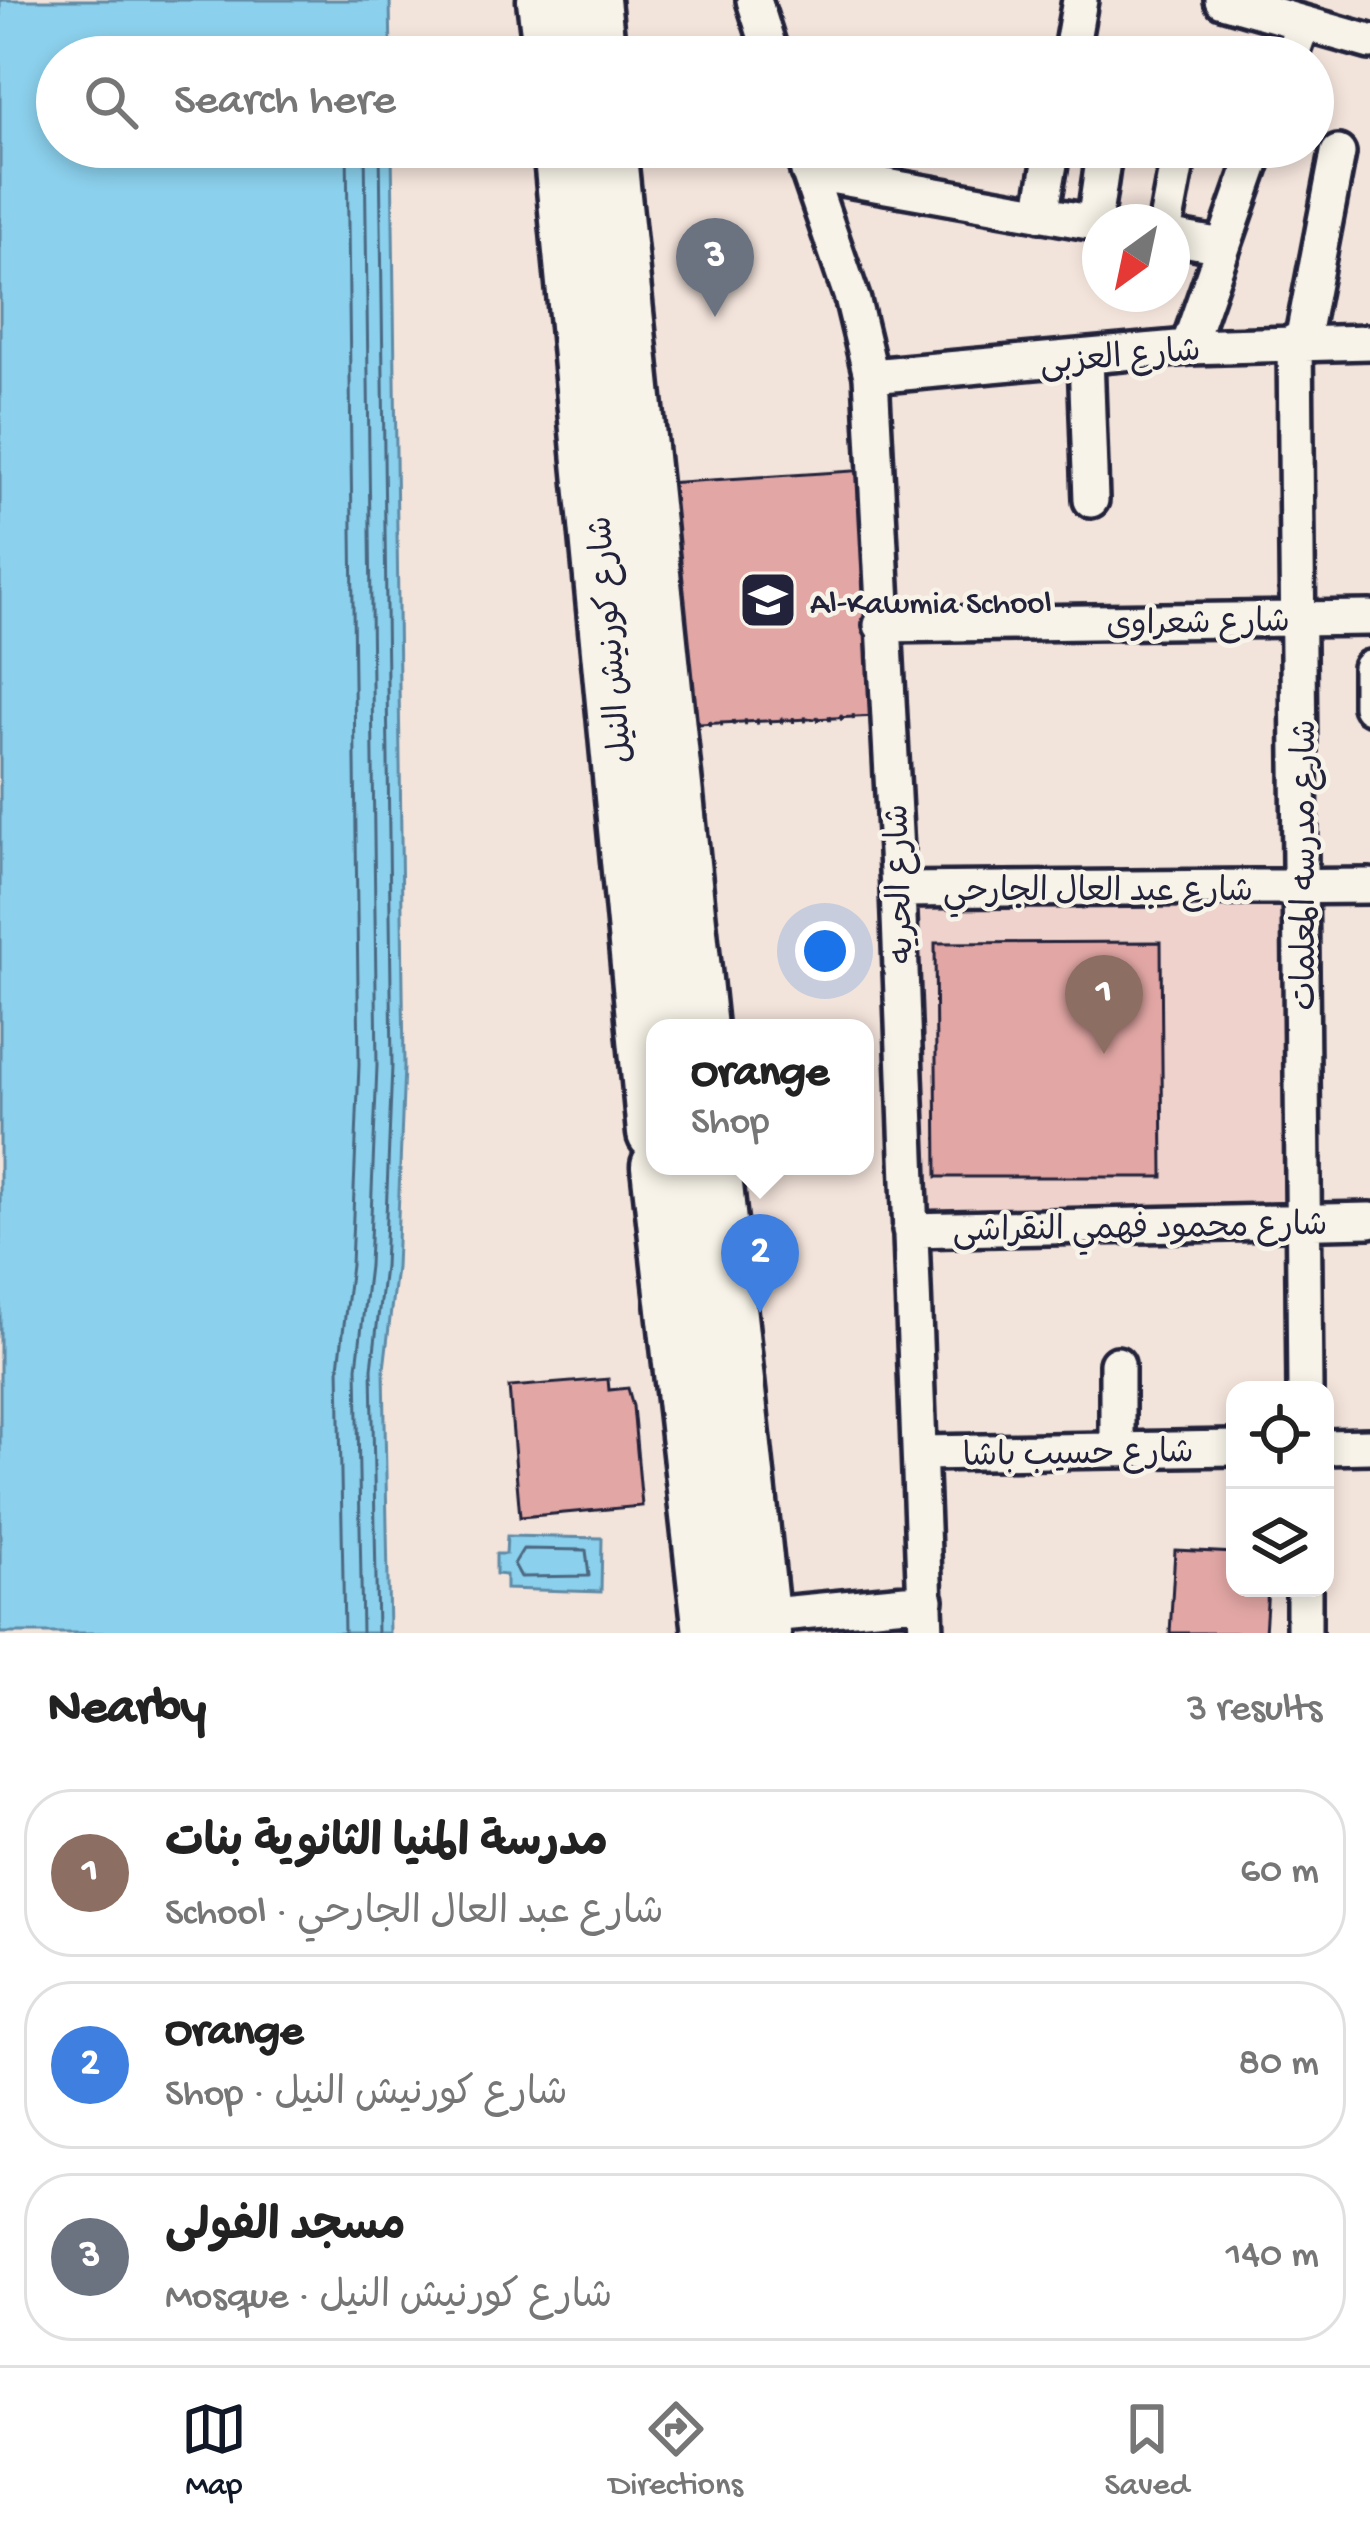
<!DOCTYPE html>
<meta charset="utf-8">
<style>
body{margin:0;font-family:"Gochi Hand","Playpen Sans Arabic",sans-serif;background:#f2f2f2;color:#222}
.controls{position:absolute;right:36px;bottom:36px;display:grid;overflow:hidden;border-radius:24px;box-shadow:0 6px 18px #0003}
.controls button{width:108px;height:108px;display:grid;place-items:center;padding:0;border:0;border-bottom:3px solid #e0e0e0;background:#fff;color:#222;font:60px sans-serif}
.compass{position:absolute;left:1082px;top:204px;width:108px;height:108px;border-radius:50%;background:#fff;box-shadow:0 6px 18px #0003;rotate:213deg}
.you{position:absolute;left:825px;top:951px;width:42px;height:42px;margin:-30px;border:9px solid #fff;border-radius:50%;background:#1a73e8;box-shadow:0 0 0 18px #1a73e833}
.badge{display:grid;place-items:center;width:78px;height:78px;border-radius:50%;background:#111827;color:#fff;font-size:39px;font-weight:700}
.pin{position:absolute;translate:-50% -99px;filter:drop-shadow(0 3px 6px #0008)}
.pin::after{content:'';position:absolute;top:63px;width:42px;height:36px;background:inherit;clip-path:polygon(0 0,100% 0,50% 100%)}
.popup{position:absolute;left:646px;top:1019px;width:228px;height:156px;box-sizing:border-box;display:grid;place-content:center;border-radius:24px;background:#fff;filter:drop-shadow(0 3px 9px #0005);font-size:39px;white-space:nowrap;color:#767676}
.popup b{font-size:45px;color:#222}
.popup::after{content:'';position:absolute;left:50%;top:100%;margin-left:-24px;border:24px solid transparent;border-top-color:#fff}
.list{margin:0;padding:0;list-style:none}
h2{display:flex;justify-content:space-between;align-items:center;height:156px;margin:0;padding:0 48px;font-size:51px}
h2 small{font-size:39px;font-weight:400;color:#767676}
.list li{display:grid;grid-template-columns:78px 1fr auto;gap:36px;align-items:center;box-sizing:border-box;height:168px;margin:0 24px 24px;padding:0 24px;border:3px solid #e0e0e0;border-radius:48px}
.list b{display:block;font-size:45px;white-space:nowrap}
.list p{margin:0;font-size:39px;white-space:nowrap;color:#767676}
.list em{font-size:39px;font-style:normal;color:#767676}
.icon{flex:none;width:66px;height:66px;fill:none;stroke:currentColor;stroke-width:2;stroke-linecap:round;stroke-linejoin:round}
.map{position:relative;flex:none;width:1370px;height:1633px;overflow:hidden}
.search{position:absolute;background:#fff;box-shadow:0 6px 18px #0003;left:36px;right:36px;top:36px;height:132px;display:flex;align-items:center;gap:30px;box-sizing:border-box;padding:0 42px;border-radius:66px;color:#767676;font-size:45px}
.sheet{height:732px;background:#fff}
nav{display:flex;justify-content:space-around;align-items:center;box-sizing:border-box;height:168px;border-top:3px solid #e0e0e0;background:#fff;font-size:33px;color:#767676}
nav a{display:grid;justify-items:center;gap:6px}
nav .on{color:#111827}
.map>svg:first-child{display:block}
.built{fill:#eed2cb}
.water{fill:#8bd0ec;stroke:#618aa5;stroke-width:3}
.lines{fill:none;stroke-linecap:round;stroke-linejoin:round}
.shore{stroke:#4c6882;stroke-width:3}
.building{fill:#e2a7a5;stroke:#22223b;stroke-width:3}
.minor-casing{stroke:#22223b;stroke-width:42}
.primary-casing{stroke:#22223b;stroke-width:63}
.path{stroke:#22223b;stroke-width:6;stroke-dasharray:3 9;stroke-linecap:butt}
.minor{stroke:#f7f3e8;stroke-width:33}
.primary{stroke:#f7f3e8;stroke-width:54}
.labels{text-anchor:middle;stroke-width:9;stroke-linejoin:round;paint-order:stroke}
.street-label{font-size:33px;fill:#22223b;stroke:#f7f3e8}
.poi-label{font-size:33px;fill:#22223b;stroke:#f7f3e8;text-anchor:start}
</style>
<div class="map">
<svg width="1370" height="1633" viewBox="0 0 1370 1633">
<rect width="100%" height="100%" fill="#f3e4db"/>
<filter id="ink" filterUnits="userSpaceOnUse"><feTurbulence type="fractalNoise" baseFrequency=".00833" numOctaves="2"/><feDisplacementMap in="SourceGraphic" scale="24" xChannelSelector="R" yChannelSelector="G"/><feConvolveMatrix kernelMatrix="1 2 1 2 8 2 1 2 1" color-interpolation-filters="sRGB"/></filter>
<g filter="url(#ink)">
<path class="built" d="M1300 889 1302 1217 913 1227 902 892Z"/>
<path class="water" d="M0 0H390L391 57H57V147H392L404 1066 396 1268 384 1369 389 1633H0Z
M507 1536 602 1538 601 1592 506 1589V1575L496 1574V1554H506Z"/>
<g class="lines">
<path class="shore" d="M523 1549 586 1550 589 1576 521 1577 514 1564Z
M344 1633 339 1367 351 1265 359 1065 347 147
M362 1633 357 1367 369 1266 377 1066 365 147
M377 1633 372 1368 384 1267 392 1066 380 147"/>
</g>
<path class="building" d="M868 470 877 716 675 725 650 484Z
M1161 942 1163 1177H937L935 943Z
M608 1379 609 1390 628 1388 633 1406 642 1506 520 1517 509 1387Z
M1175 1550 1235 1553V1588H1268L1265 1633H1170Z"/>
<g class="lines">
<defs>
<path id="minor" d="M754 0 772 57
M1222 0 1370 42
M1070 57 1080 0
M1291 57 1303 23
M800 147 853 301 871 376 898 890 926 1633
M808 172 1100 224
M1041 214 1053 147
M1166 222 1180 147
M1094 223 1105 147
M1172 237 1222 246
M1295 341 1305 1390
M1302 341 1338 153
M1188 347 1258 147
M1086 357 1091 500
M871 376 1188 347 1370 342
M881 625 1370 618
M1370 706V668
M898 890 1370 886
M910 1230 1370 1220
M1117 1364V1450
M1325 1447 1370 1446
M920 1453 1235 1448
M760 1616 926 1600
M1304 1633V1588"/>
<path id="primary" d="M545 0 552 57
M592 0 598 57
M561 147 655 1133
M608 147 699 1028
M659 1166 711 1633
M713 1166 763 1633"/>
</defs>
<use href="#minor" class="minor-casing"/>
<use href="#primary" class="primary-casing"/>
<path class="path" d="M708 724 857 717"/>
<use href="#minor" class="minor"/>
<use href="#primary" class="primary"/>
</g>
</g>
<defs>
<symbol id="school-square" viewBox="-11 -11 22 22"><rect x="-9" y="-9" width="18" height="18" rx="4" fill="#22223b" stroke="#f7f3e8"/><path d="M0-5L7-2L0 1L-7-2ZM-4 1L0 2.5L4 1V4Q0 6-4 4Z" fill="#fff"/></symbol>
</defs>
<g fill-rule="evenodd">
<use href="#school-square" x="735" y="567" width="66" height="66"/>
</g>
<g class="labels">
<g class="street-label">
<text transform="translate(1120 354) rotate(-5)" y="12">شارع العزبى</text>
<text transform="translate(1198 620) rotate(-1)" y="12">شارع شعراوى</text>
<text transform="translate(608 640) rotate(-95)" y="12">شارع كورنيش النيل</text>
<text transform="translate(1302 865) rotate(-90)" y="12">شارع مدرسه المعلمات</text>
<text transform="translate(897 884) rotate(-92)" y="12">شارع الحريه</text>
<text x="1098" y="900">شارع عبد العال الجارحي</text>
<text transform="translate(1140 1225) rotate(-1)" y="12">شارع محمود فهمي النقراشى</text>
<text transform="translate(1078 1451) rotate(-1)" y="12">شارع حسيب باشا</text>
</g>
<g class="poi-label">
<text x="810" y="612">Al-Kawmia School</text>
</g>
</g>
</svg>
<div class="controls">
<button><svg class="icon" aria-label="locate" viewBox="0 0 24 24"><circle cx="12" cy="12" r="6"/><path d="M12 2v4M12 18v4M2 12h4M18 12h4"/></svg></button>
<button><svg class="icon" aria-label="layers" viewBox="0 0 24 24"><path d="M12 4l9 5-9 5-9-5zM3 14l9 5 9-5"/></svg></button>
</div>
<svg class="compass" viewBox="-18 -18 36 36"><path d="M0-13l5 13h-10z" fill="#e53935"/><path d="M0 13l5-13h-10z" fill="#767676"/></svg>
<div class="you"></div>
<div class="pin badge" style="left:1104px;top:1054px;background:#8d6e63">1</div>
<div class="pin badge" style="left:760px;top:1313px;background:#3f7fe0">2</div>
<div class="popup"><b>Orange</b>Shop</div>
<div class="pin badge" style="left:715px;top:317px;background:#6b7280">3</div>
<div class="search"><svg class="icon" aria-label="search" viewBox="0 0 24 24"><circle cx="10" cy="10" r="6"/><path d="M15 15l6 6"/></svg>Search here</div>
</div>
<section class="sheet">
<h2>Nearby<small>3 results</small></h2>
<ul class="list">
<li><span class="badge" style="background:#8d6e63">1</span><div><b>مدرسة المنيا الثانوية بنات</b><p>School · شارع عبد العال الجارحي</p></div><em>60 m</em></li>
<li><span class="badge" style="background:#3f7fe0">2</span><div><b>Orange</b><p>Shop · شارع كورنيش النيل</p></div><em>80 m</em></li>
<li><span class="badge" style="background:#6b7280">3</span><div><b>مسجد الفولى</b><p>Mosque · شارع كورنيش النيل</p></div><em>140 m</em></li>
</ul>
</section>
<nav>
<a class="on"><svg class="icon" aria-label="map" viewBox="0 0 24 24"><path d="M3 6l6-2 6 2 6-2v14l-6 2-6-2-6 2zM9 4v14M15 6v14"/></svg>Map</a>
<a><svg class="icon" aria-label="directions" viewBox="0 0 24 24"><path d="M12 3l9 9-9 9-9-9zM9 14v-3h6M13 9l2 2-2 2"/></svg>Directions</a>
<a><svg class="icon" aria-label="saved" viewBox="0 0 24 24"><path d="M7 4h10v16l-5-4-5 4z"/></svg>Saved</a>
</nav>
